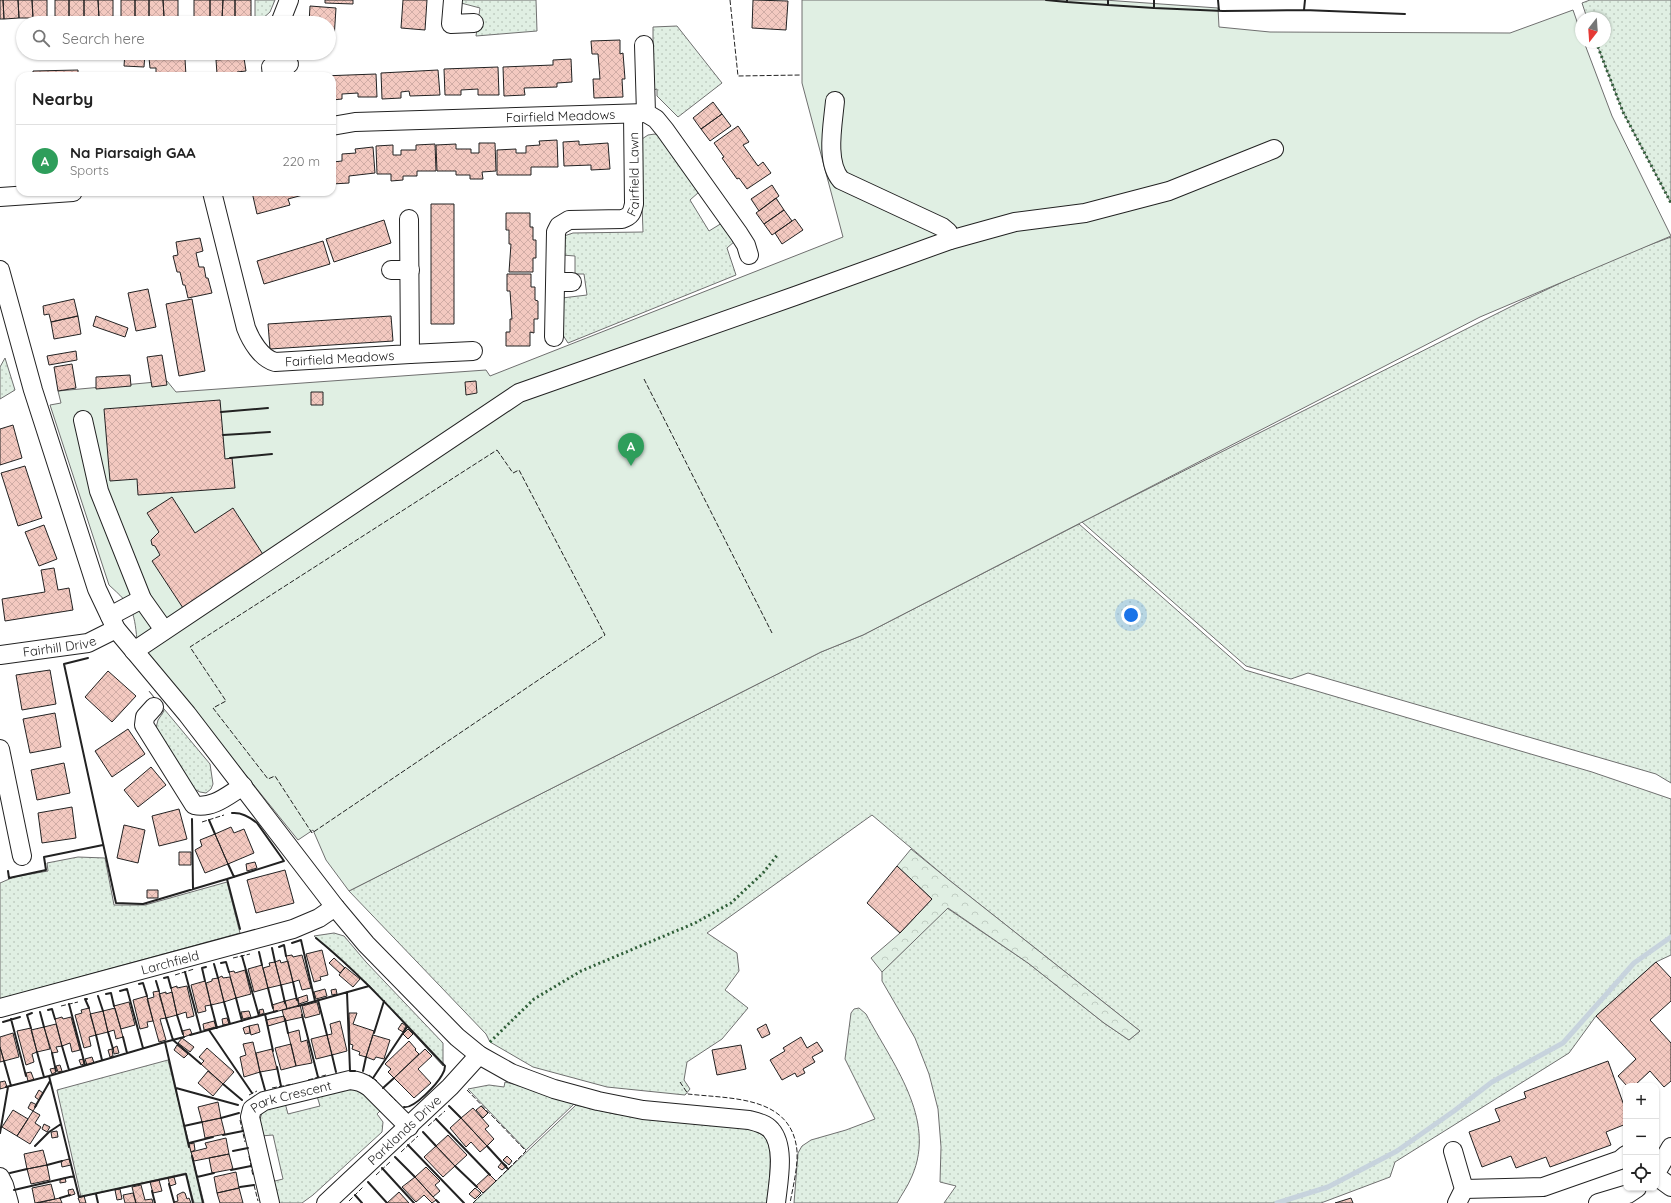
<!DOCTYPE html>
<meta charset="utf-8">
<style>
body{margin:0;font-family:Quicksand,sans-serif;background:#f6f6f6;color:#222}
.controls{position:absolute;right:12px;bottom:12px;display:grid;overflow:hidden;border-radius:8px;box-shadow:0 1px 3px #0004}
.controls button{width:36px;height:36px;display:grid;place-items:center;padding:0;border:0;border-bottom:1px solid #e0e0e0;background:#fff;color:#222;font:20px sans-serif}
.compass{position:absolute;left:1575px;top:12px;width:36px;height:36px;border-radius:50%;background:#fff;box-shadow:0 1px 3px #0004;rotate:197deg}
.you{position:absolute;left:1131px;top:615px;width:14px;height:14px;margin:-10px;border:3px solid #fff;border-radius:50%;background:#1a73e8;box-shadow:0 0 0 6px #1a73e833}
.badge{display:grid;place-items:center;width:26px;height:26px;border-radius:50%;background:#db2777;color:#fff;font-size:13px;font-weight:700}
.pin{position:absolute;translate:-50% -33px;filter:drop-shadow(0 1px 2px #0008)}
.pin::after{content:'';position:absolute;top:21px;width:14px;height:12px;background:inherit;clip-path:polygon(0 0,100% 0,50% 100%)}
.list{margin:0;padding:0;list-style:none}
h2{display:flex;justify-content:space-between;align-items:center;height:52px;margin:0;padding:0 16px;font-size:17px}
h2 small{font-size:13px;font-weight:400;color:#767676}
.list li{display:grid;grid-template-columns:26px 1fr auto;gap:12px;align-items:center;box-sizing:border-box;height:72px;padding:0 16px;border-top:1px solid #e0e0e0}
.list b{display:block;font-size:15px;white-space:nowrap}
.list p{margin:0;font-size:13px;white-space:nowrap;color:#767676}
.list em{font-size:13px;font-style:normal;color:#767676}
.icon{flex:none;width:22px;height:22px;fill:none;stroke:currentColor;stroke-width:2;stroke-linecap:round;stroke-linejoin:round}
.map{position:relative;flex:none;width:1671px;height:1203px;overflow:hidden}
.search{position:absolute;background:#fff;box-shadow:0 1px 3px #0004;left:16px;top:16px;width:320px;height:44px;display:flex;align-items:center;gap:10px;box-sizing:border-box;padding:0 14px;border-radius:22px;color:#767676;font-size:15px}
.panel{position:absolute;background:#fff;box-shadow:0 1px 3px #0004;left:16px;top:72px;width:320px;height:124px;border-radius:12px}
.map>svg:first-child{display:block}
.grass{fill:url(#grass-dots);stroke:#6f6f6f}
.forest{fill:url(#forest-crowns);stroke:#6f6f6f}
.pitch{fill:#e0efe3;stroke:#6f6f6f}
.lines{fill:none;stroke-linecap:round;stroke-linejoin:round}
.stream{stroke:#c7d3dd;stroke-width:5}
.building{fill:url(#building-cross-hatch);stroke:#222}
.minor-casing{stroke:#222;stroke-width:20}
.minor{stroke:#fff;stroke-width:18}
.hedge{stroke:#2f5e38;stroke-width:3;stroke-dasharray:2 3;stroke-linecap:butt}
.fence{stroke:#222;stroke-width:1;stroke-dasharray:5 2;stroke-linecap:butt}
.wall{stroke:#222;stroke-width:2}
.labels{text-anchor:middle;stroke-width:3;stroke-linejoin:round;paint-order:stroke}
.street-label{font-size:13px;fill:#222;stroke:#fff}
</style>
<div class="map">
<svg width="1671" height="1203" viewBox="0 0 1671 1203">
<defs>
<pattern id="grass-dots" width="8" height="8" patternUnits="userSpaceOnUse"><rect width="8" height="8" fill="#e0efe3"/><path d="M2 2h.1M6 6h.1" fill="none" stroke="#c0cdc2" stroke-width="1.8" stroke-linecap="round"/></pattern>
<pattern id="forest-crowns" width="20" height="18" patternUnits="userSpaceOnUse"><rect width="20" height="18" fill="#e0efe3"/><path d="M2 6a3 3 0 1 1 6 0M12 15a3 3 0 1 1 6 0" fill="none" stroke="#c0cdc2"/></pattern>
<pattern id="building-cross-hatch" width="8" height="8" patternUnits="userSpaceOnUse"><rect width="8" height="8" fill="#f3c9c0"/><path d="M0 0l8 8M0 8l8-8" fill="none" stroke="#d0aca5"/></pattern>
</defs>
<rect width="100%" height="100%" fill="#fff"/>
<path class="grass" d="M255 0H275L270 12 262 19 261 23H255Z
M461 0H536L537 31 476 36 480 8 461 3Z
M1590 0H1671V203L1623 112 1596 42H1605V18H1587L1582 3Z
M677 26 722 83 678 117 657 96V89L653 90V27Z
M655 134 661 137 699 192 690 200 709 231 722 223 735 241 727 248 736 275 568 343 561 332 562 298 587 295 584 274H575V256L562 255 564 236 573 233 643 232 640 148 642 139 648 135Z
M1671 237V783L1656 774 1308 673 1291 679 1246 666 1082 522 1518 303 1614 258Z
M5 358 15 390 0 399V367Z
M1079 524 1245 670 1592 772 1671 799V955L1656 962 1596 1016 1569 1053 1395 1162 1390 1177 1321 1203H944L956 1186 940 1182 941 1147 938 1109 929 1074 915 1038 882 981V972L947 908 1028 963 1104 1023 1129 1040 1140 1031 949 880 872 815 707 933 737 953 739 971 725 990 748 1008 722 1039 687 1062 684 1080 690 1089 685 1095 607 1087 533 1067 490 1042 486 1034 349 891 821 652 863 635Z
M149 691 210 764 213 784 211 789 206 793 200 792 194 789 156 728 158 720 164 711Z
M78 857 105 858 114 905H145L227 882 240 933 0 999V883L14 877 48 871 47 863Z
M334 933 344 936 366 962 443 1043V1066L370 986 314 936Z
M859 1008 866 1014C892 1063 937 1119 912 1176 908 1186 902 1194 897 1203H794L798 1153 802 1146 811 1140 846 1130 875 1119 845 1059 851 1013 854 1009Z
M168 1060 204 1203H194L186 1173 81 1197 57 1090Z
M505 1082 521 1086 574 1104 526 1150 468 1089 489 1085 504 1087Z
M342 1089H359L381 1110 377 1114 383 1122 382 1132 313 1195 302 1203H278L271 1182 283 1179 273 1135 261 1136 260 1119 263 1110 285 1103 288 1114 320 1106 317 1096Z
M576 1105 615 1114 751 1129C755 1131 761 1134 765 1137 775 1148 768 1189 767 1203H473Z"/>
<path class="forest" d="M911 849 949 880 1140 1031 1129 1040 1104 1023 1028 963 948 908 882 972 871 958 900 933 932 899 897 866Z"/>
<path class="pitch" d="M802 0H1104L1218 8 1219 27 1270 32 1510 33 1573 10 1581 33V42H1584L1612 116 1671 236 1480 317 863 635 821 652 349 891 326 860 313 830 298 840 137 640C134 609 132 606 109 585L50 405 61 403 58 391 167 381 176 392 486 370 490 376 843 237 802 83Z"/>
<g class="lines">
<path class="stream" d="M1277 1203 1328 1187 1397 1151 1454 1111 1492 1082 1563 1043 1634 963 1671 937"/>
</g>
<path class="building" d="M0 0H3L4 19H0Z
M3 0H18L19 18 4 19Z
M18 0H32L33 18H19Z
M32 0H47V17L33 18Z
M55 0H69V19H55Z
M69 0H84V18L69 19Z
M84 0H98L99 18H84Z
M98 0H113V18H99Z
M121 0H135V18H121Z
M135 0H149V17L135 18Z
M149 0H163L164 17H149Z
M163 0H178V17H164Z
M194 0H210V18H194Z
M210 0H223L222 19 210 18Z
M223 0H235V19H222Z
M235 0H251V19H235Z
M325 0H353V4L325 3Z
M403 0H427L425 30 401 28Z
M753 0 788 1 786 30 752 28Z
M310 6 336 8 334 39 329 38V23H309Z
M620 40V54L623 53 625 79H622L623 97 594 98 593 79H600L598 54H592L591 41Z
M125 53H145L144 67 124 66Z
M170 53H181L182 59H185L186 76H156V68H150L149 58 170 57Z
M244 58 246 71 237 72 238 76H214L213 74H217L216 60Z
M571 59 572 82 557 83V87L524 88 525 95 504 96 503 67 553 65V60Z
M498 67 499 95H478V89L461 90V95H445L444 69Z
M78 70V76H33V71Z
M438 70 440 95 410 96 409 91 401 92V98L382 99 381 73Z
M376 74 377 97H358V93L342 94V99L332 100V76H322Z
M713 102 722 114 701 129 693 118Z
M722 114 731 126 710 141 701 129Z
M738 126 749 142 743 145 758 166 763 162 771 173 747 189 739 178 737 179 722 158 724 157 714 143Z
M557 140 558 167H531V175H497V150L516 149V153H526V146L540 145 539 141Z
M579 141V145L608 143 610 169 591 170V165L564 166 563 142Z
M479 143H495L496 171 482 172 483 179H470V175H456V171H437L436 145 456 144V149H471V153H479Z
M435 144 436 171H417V176H403V180L391 181V174H377L376 146 393 145V155H401V150H416V145Z
M373 147 375 173 349 176V183L332 184V159L333 162 342 161V154L356 153 355 149Z
M772 185 779 196 759 211 751 199Z
M252 192H314L288 199 290 205 257 214Z
M776 198 784 210 764 224 756 213Z
M431 204H454V324H431Z
M784 210 792 221 772 235 764 224Z
M506 213H530V227H533V240H536V258H533V272H509L511 244H509V230H506Z
M795 219 803 230 782 244 775 233Z
M384 220 391 243 334 262 326 239Z
M200 238 203 251 196 253 199 267H204L206 278H208L212 293 188 298 185 285H183L180 272H177L173 256 178 255 176 242Z
M323 241 330 264 264 284 257 261Z
M507 274H531V287H535V300L538 301V319H534V333L530 332V346H506V332H510V319H512L510 291H507Z
M148 289 156 327 136 331 128 293Z
M74 299 78 316 51 322 49 314 44 315 43 306Z
M192 299 205 371 179 376 166 304Z
M78 316 81 334 54 339 51 322Z
M96 316 128 328 125 337 93 326Z
M391 316 393 341 270 349 268 324Z
M76 351 77 360 49 365 47 356Z
M162 355 167 385 152 387 147 357Z
M72 364 76 388 58 391 54 367Z
M130 375 131 386 96 389V377Z
M476 381 477 393 466 395 465 382Z
M311 392H323V405H311Z
M220 400 225 459 232 458 235 488 138 495 137 479 110 481 104 409Z
M13 425 22 458 0 465V429Z
M25 466 42 518 18 526 1 473Z
M172 497 195 533 233 508 264 556 183 608 152 561 160 555 155 546 152 545 151 540 159 532 147 513Z
M44 525 57 559 39 566 25 532Z
M54 568 58 590 69 588 73 610 5 621 2 599 45 592 41 570Z
M50 670 56 704 22 710 16 675Z
M108 671 136 696 112 722 85 697Z
M55 713 61 747 30 753 23 719Z
M128 729 145 754 112 777 95 751Z
M64 763 70 793 37 800 31 770Z
M151 767 166 785 138 807 124 790Z
M72 807 76 838 42 843 38 813Z
M179 809 187 839 159 846 152 816Z
M124 825 145 830 138 863 117 858Z
M231 827 234 833 244 829 254 853 228 864 215 834Z
M215 834 228 864 205 873 195 850 202 846 200 840Z
M179 852H191V865H179Z
M255 862 257 868 247 871 246 864Z
M897 866 932 899 900 933 867 903Z
M285 870 294 903 256 913 247 880Z
M147 890H158V898H147Z
M322 950 328 975 320 977 321 980 314 982 306 954Z
M292 955 293 957 302 955 311 988 302 990 299 980 293 982 286 956Z
M334 958 345 968 340 973 329 963Z
M280 960 281 963 288 961 293 982 281 985 275 962Z
M275 962 281 985 268 988 263 968 270 966 269 963Z
M1656 962 1671 978V1001L1650 1020 1671 1043V1081L1664 1087 1650 1071 1634 1086H1627L1618 1076 1636 1059 1596 1016Z
M262 965 268 988 254 992 248 969Z
M345 967 360 979 353 987 339 975Z
M245 970 251 994 236 998 229 972 234 971 235 973Z
M222 976 223 978 230 977 236 998 224 1002 218 978Z
M218 978 224 1002 211 1005 206 983 212 981V979Z
M205 981 211 1005 205 1006 206 1011 198 1013 191 985Z
M177 986V988L187 986 194 1016 187 1018 186 1012 177 1015 171 988Z
M325 989 327 996 316 999 314 992Z
M336 989 337 994 332 995 331 990Z
M159 991 166 1018 160 1019 166 1040 159 1042 147 999 154 997 153 992Z
M166 992V994L172 992 177 1015 166 1018 159 994Z
M307 995 308 1001 299 1004 298 998Z
M147 996 153 1021 147 1022 148 1027 140 1029 133 1000Z
M297 998 299 1006 287 1009 285 1001Z
M285 1001 287 1009 274 1012 272 1005Z
M129 1002 135 1025 121 1029 114 1006Z
M317 1002 320 1014 305 1018 302 1006Z
M300 1005 303 1017 285 1021 282 1010Z
M89 1008 96 1035 89 1037 91 1046 84 1048 75 1015 82 1013 81 1010Z
M115 1008 123 1037 116 1039 114 1030 108 1032 103 1011Z
M263 1009 264 1013 260 1015 259 1010Z
M103 1011 108 1032 96 1035 90 1014Z
M249 1011 251 1017 243 1019 241 1012Z
M349 1013H357L353 1024 374 1031 366 1057 359 1055 360 1052 352 1049 353 1045 350 1044Z
M284 1016 285 1021 268 1026 266 1020Z
M62 1017 63 1019 71 1017 80 1050 72 1052 70 1043 62 1046 55 1019Z
M227 1018 229 1024 223 1025 222 1019Z
M214 1021 216 1027 204 1030 203 1024Z
M340 1021 347 1051 332 1055 327 1035 332 1034 330 1024Z
M402 1023 406 1026 403 1032 398 1029Z
M56 1024 62 1046 56 1047 58 1052 52 1053 44 1027Z
M258 1024 260 1032 251 1035 249 1026Z
M766 1024 770 1034 762 1038 757 1029Z
M249 1026 250 1033 245 1034 243 1028Z
M44 1027 50 1049 37 1052 31 1030Z
M31 1028 37 1052 32 1054 34 1062 26 1065 17 1031Z
M190 1029 192 1034 184 1037 182 1031Z
M408 1029 413 1034 408 1039 403 1034Z
M299 1030 301 1042 307 1040 312 1063 296 1066 288 1033Z
M13 1033 19 1057 4 1061 0 1047V1037Z
M327 1035 332 1055 316 1059 311 1039Z
M373 1035 390 1040 384 1059 376 1057 374 1060 366 1057Z
M801 1037 807 1048 817 1042 823 1051 812 1057 815 1062 803 1069 805 1073 797 1077 795 1073 782 1080 770 1060 785 1051 783 1048Z
M182 1038 194 1047 190 1052 178 1043Z
M409 1041 416 1049 415 1050 419 1054 394 1078 388 1072 391 1069 385 1064Z
M253 1042 260 1072 244 1077 240 1057 246 1055 243 1044Z
M291 1044 296 1066 281 1070 275 1048Z
M177 1045 188 1054 184 1058 174 1050Z
M741 1045 746 1069 717 1075 712 1050Z
M117 1046 119 1053 114 1054 113 1048Z
M0 1047 4 1061 0 1062Z
M207 1048 234 1072 223 1084 201 1064 204 1061 199 1057Z
M112 1049 113 1056 110 1057 108 1050Z
M272 1049 277 1069 260 1072 256 1053Z
M425 1049 432 1056 418 1069 431 1083 414 1098 394 1078Z
M92 1057 94 1063 87 1065 85 1059Z
M83 1059 84 1064 81 1065 79 1060Z
M1608 1061 1626 1111V1124L1606 1132 1611 1145 1550 1167 1546 1157 1516 1168 1511 1156 1482 1167 1469 1132 1500 1121 1495 1109 1526 1098 1524 1092Z
M60 1065 62 1071 58 1072 56 1066Z
M55 1068 56 1072 52 1074 50 1069Z
M208 1071 223 1084 213 1096 198 1083Z
M31 1072 34 1080 28 1081 26 1073Z
M5 1081 7 1087 0 1089V1082Z
M39 1090 43 1093 39 1100 35 1097Z
M31 1102 37 1105 33 1111 28 1108Z
M218 1102 221 1118 202 1122 198 1107Z
M481 1106 488 1113 483 1118 476 1110Z
M473 1108 489 1126 485 1129 494 1139 487 1146 461 1118Z
M13 1110 28 1119 17 1136 2 1127Z
M33 1111 40 1115 35 1123 41 1127 30 1144 17 1136Z
M221 1118 225 1134 205 1138 202 1122Z
M461 1118 487 1146 480 1152 471 1142 466 1147 450 1128Z
M44 1124 50 1127 47 1132 42 1129Z
M57 1131 58 1137 52 1138 51 1132Z
M448 1135 467 1155 455 1166 436 1146Z
M226 1138 229 1154 194 1161 191 1152 207 1148 205 1143Z
M194 1143 195 1150 191 1152 189 1144Z
M436 1146 455 1166 443 1177 424 1157Z
M43 1150 47 1165 27 1169 24 1154Z
M229 1154 233 1169 212 1173 209 1158Z
M507 1156 512 1161 509 1165 503 1160Z
M69 1159 71 1165 62 1167 61 1161Z
M502 1162 507 1166 502 1170 498 1167Z
M47 1165 50 1180 31 1184 27 1169Z
M426 1167 440 1181 435 1185 440 1191 433 1197 415 1177Z
M236 1172 239 1188 217 1193 214 1177Z
M489 1174 496 1181 483 1193 476 1186Z
M174 1177 176 1184 170 1186 168 1178Z
M415 1177 436 1200 432 1203 424 1195 416 1202 402 1187Z
M65 1178 66 1182 60 1183V1179Z
M159 1180 162 1191 153 1193 150 1182Z
M51 1184 55 1199 35 1203 32 1188Z
M141 1185 145 1200 152 1199 153 1203H136L132 1187Z
M239 1188 243 1203H220L217 1193Z
M475 1188 481 1193 475 1199 469 1194Z
M73 1189 75 1194 69 1196 68 1190Z
M120 1189 122 1199 117 1200 115 1190Z
M183 1192 185 1193 187 1199 189 1198 191 1203H174V1202L178 1201 177 1195Z
M399 1192 409 1203H387Z
M133 1193 136 1203H125L123 1195Z
M84 1196 86 1203H80L78 1198Z
M60 1198 62 1203H38L55 1199Z
M1351 1198 1353 1203H1335Z"/>
<g class="lines">
<defs>
<g id="minor">
<path d="M453 0 451 24 474 23"/>
<path d="M280 23 289 0"/>
<path d="M644 45 646 113 656 119 665 130 739 234 746 245 749 255"/>
<path d="M272 76 271 67 289 64"/>
<path d="M835 101C833 124 825 162 841 180L942 227 948 232 950 240"/>
<path id="s1" d="M332 126 355 122 646 113"/>
<path id="s2" d="M212 192 246 328C251 341 261 358 275 362L410 354 409 219"/>
<path d="M0 197 73 192"/>
<path d="M0 270 33 390 97 589 116 629 187 714 335 907 366 944 457 1037 479 1055 511 1073 554 1089 598 1101 643 1110 749 1120C757 1122 766 1124 771 1130 786 1147 778 1183 776 1203"/>
<path d="M391 270H410"/>
<path d="M556 282H572"/>
<path id="s3" d="M554 337 556 232 559 226 569 220 622 219C631 216 632 213 634 204L633 114"/>
<path d="M410 354 473 351"/>
<path d="M83 420 99 491 142 599 164 630"/>
<path d="M110 616 142 599"/>
<path d="M134 651 519 393 795 296 950 240 1015 222 1085 213 1169 191 1274 149"/>
<path id="s4" d="M0 655 88 643 116 629"/>
<path d="M154 707 145 717 144 725 194 805C213 809 228 795 243 786"/>
<path d="M0 749 22 856"/>
<path id="s5" d="M0 1008 293 929 319 918 335 907"/>
<path d="M1453 1151 1464 1189 1457 1203"/>
<path d="M1656 1173 1671 1147"/>
<path d="M1656 1176 1671 1187"/>
<path d="M0 1177 4 1185 9 1203"/>
<path d="M1464 1189 1543 1187 1620 1160 1626 1155"/>
<path id="s6" d="M270 1203 250 1117 252 1109 264 1101 350 1080C358 1081 362 1082 369 1087L409 1127"/>
<path id="s7" d="M326 1203 450 1087 479 1055"/>
<path d="M1598 1203 1628 1194 1637 1188"/>
</g>
</defs>
<use href="#minor" class="minor-casing"/>
<use href="#minor" class="minor"/>
<path class="hedge" d="M1586 15 1587 18
M1596 42 1623 112 1671 203
M490 1042 534 999 581 971 695 923 731 903 763 873 778 854"/>
<path class="fence" d="M730 0 738 76 801 75
M644 379 772 633
M497 450 513 473 519 470 605 635 312 833 275 776 268 779 213 708 226 701 190 647Z
M202 822 224 815
M233 958 250 954
M175 975 194 969
M61 1006 78 1002
M369 1075 377 1081
M308 1080 326 1075
M680 1082 688 1094C730 1099 792 1095 797 1151 798 1167 793 1187 790 1203
M272 1088 293 1084
M467 1090 526 1151 494 1183
M389 1094 396 1101
M249 1095 257 1091
M240 1120 245 1142
M428 1126 445 1111
M401 1152 418 1136
M249 1156 253 1176
M376 1175 390 1162
M254 1185 258 1201
M349 1201 363 1187
M473 1203 485 1191"/>
<path class="wall" d="M1046 0 1067 2
M1067 0V2L1108 5
M1108 0V5L1154 8
M1154 0V8L1223 11 1304 10
M1218 0 1219 11
M1305 0 1304 10 1405 14
M221 412 268 408
M223 435 270 432
M230 458 272 454
M88 658 64 664 116 903 143 904 227 879 240 929
M192 819 193 889
M209 820 215 834
M228 864 234 877
M8 871 9 878 46 870 44 857 103 845
M227 879 284 861 257 823C250 817 242 812 232 813
M316 938C363 976 403 1022 445 1066 445 1069 444 1072 442 1075 437 1084 414 1109 404 1107
M292 943 301 940 315 1001
M279 947 284 945 286 956
M272 948 275 962
M259 952 262 965
M242 956 259 1016
M221 963 226 962 229 972
M214 964 218 978
M185 972 201 1032
M164 978 168 977 171 988
M156 981 159 991
M205 981 202 968 206 967
M293 982 297 1000
M139 984 143 983 147 996
M281 985 285 1003
M268 988 273 1008
M120 991 127 989 143 1048
M347 992 350 1071H355
M106 994 111 993 114 1006
M98 996 103 1011
M236 998 242 1021
M87 999H85L89 1008
M318 1000 327 1035
M224 1002 230 1024
M69 1004 85 1065
M211 1005 217 1028
M298 1006 369 986
M48 1010 52 1009 55 1019
M40 1012 44 1027
M265 1014 273 1051
M177 1015 183 1034
M302 1015 318 1077
M166 1018 173 1040
M11 1019 26 1076
M285 1019 288 1033
M3 1022 20 1017
M31 1028 27 1015 32 1013
M209 1030 252 1093
M108 1032 113 1049
M374 1033 384 1001
M96 1035 102 1060
M190 1035 277 1011
M123 1037 127 1053
M173 1040 201 1064
M165 1042 184 1037
M62 1046 69 1070
M37 1052 44 1077
M52 1053 56 1071
M332 1055 336 1072
M4 1061 11 1086
M277 1067 281 1086
M363 1071 366 1057
M260 1072 265 1090
M49 1076 165 1042 189 1147
M373 1078 407 1027
M223 1084 242 1100
M6 1087 49 1076 61 1124 49 1132 35 1146
M176 1088 238 1105
M383 1088 394 1078
M449 1106 461 1118
M35 1107 50 1081
M221 1118 239 1113
M436 1119 490 1175
M61 1124 79 1197 186 1174 193 1203
M184 1126 202 1122
M423 1132 436 1146
M0 1133 8 1087
M223 1135 243 1131
M189 1143 213 1137
M408 1145 464 1203
M487 1146 508 1169
M233 1151 248 1148
M192 1156 203 1203
M395 1157 415 1177
M47 1165 62 1161
M455 1166 477 1187
M382 1168 414 1203
M231 1170 251 1166
M10 1173 27 1169
M197 1177 214 1173
M368 1182 387 1203
M169 1184 174 1202
M240 1187 254 1185
M14 1190 74 1176
M152 1191 155 1203
M96 1194 98 1203
M355 1195 362 1203
M60 1198 70 1195
M436 1200 439 1203"/>
</g>
<g class="labels">
<g class="street-label">
<text dy="5" stroke="none"><textPath href="#s1" startOffset="229">Fairfield Meadows</textPath></text>
<text dy="5" stroke="none"><textPath href="#s3" startOffset="227">Fairfield Lawn</textPath></text>
<text dy="5" stroke="none"><textPath href="#s2" startOffset="251">Fairfield Meadows</textPath></text>
<text dy="5" stroke="none"><textPath href="#s4" startOffset="60">Fairhill Drive</textPath></text>
<text dy="5" stroke="none"><textPath href="#s5" startOffset="176">Larchfield</textPath></text>
<text dy="5" stroke="none"><textPath href="#s6" startOffset="138">Park Crescent</textPath></text>
<text dy="5" stroke="none"><textPath href="#s7" startOffset="107">Parklands Drive</textPath></text>
</g>
</g>
</svg>
<div class="controls">
<button>+</button>
<button>−</button>
<button><svg class="icon" aria-label="locate" viewBox="0 0 24 24"><circle cx="12" cy="12" r="6"/><path d="M12 2v4M12 18v4M2 12h4M18 12h4"/></svg></button>
</div>
<svg class="compass" viewBox="-18 -18 36 36"><path d="M0-13l5 13h-10z" fill="#e53935"/><path d="M0 13l5-13h-10z" fill="#767676"/></svg>
<div class="you"></div>
<div class="pin badge" style="left:631px;top:466px;background:#2e9e5b">A</div>
<div class="search"><svg class="icon" aria-label="search" viewBox="0 0 24 24"><circle cx="10" cy="10" r="6"/><path d="M15 15l6 6"/></svg>Search here</div>
<section class="panel">
<h2>Nearby<small></small></h2>
<ul class="list">
<li><span class="badge" style="background:#2e9e5b">A</span><div><b>Na Piarsaigh GAA</b><p>Sports</p></div><em>220 m</em></li>
</ul>
</section>
</div>
